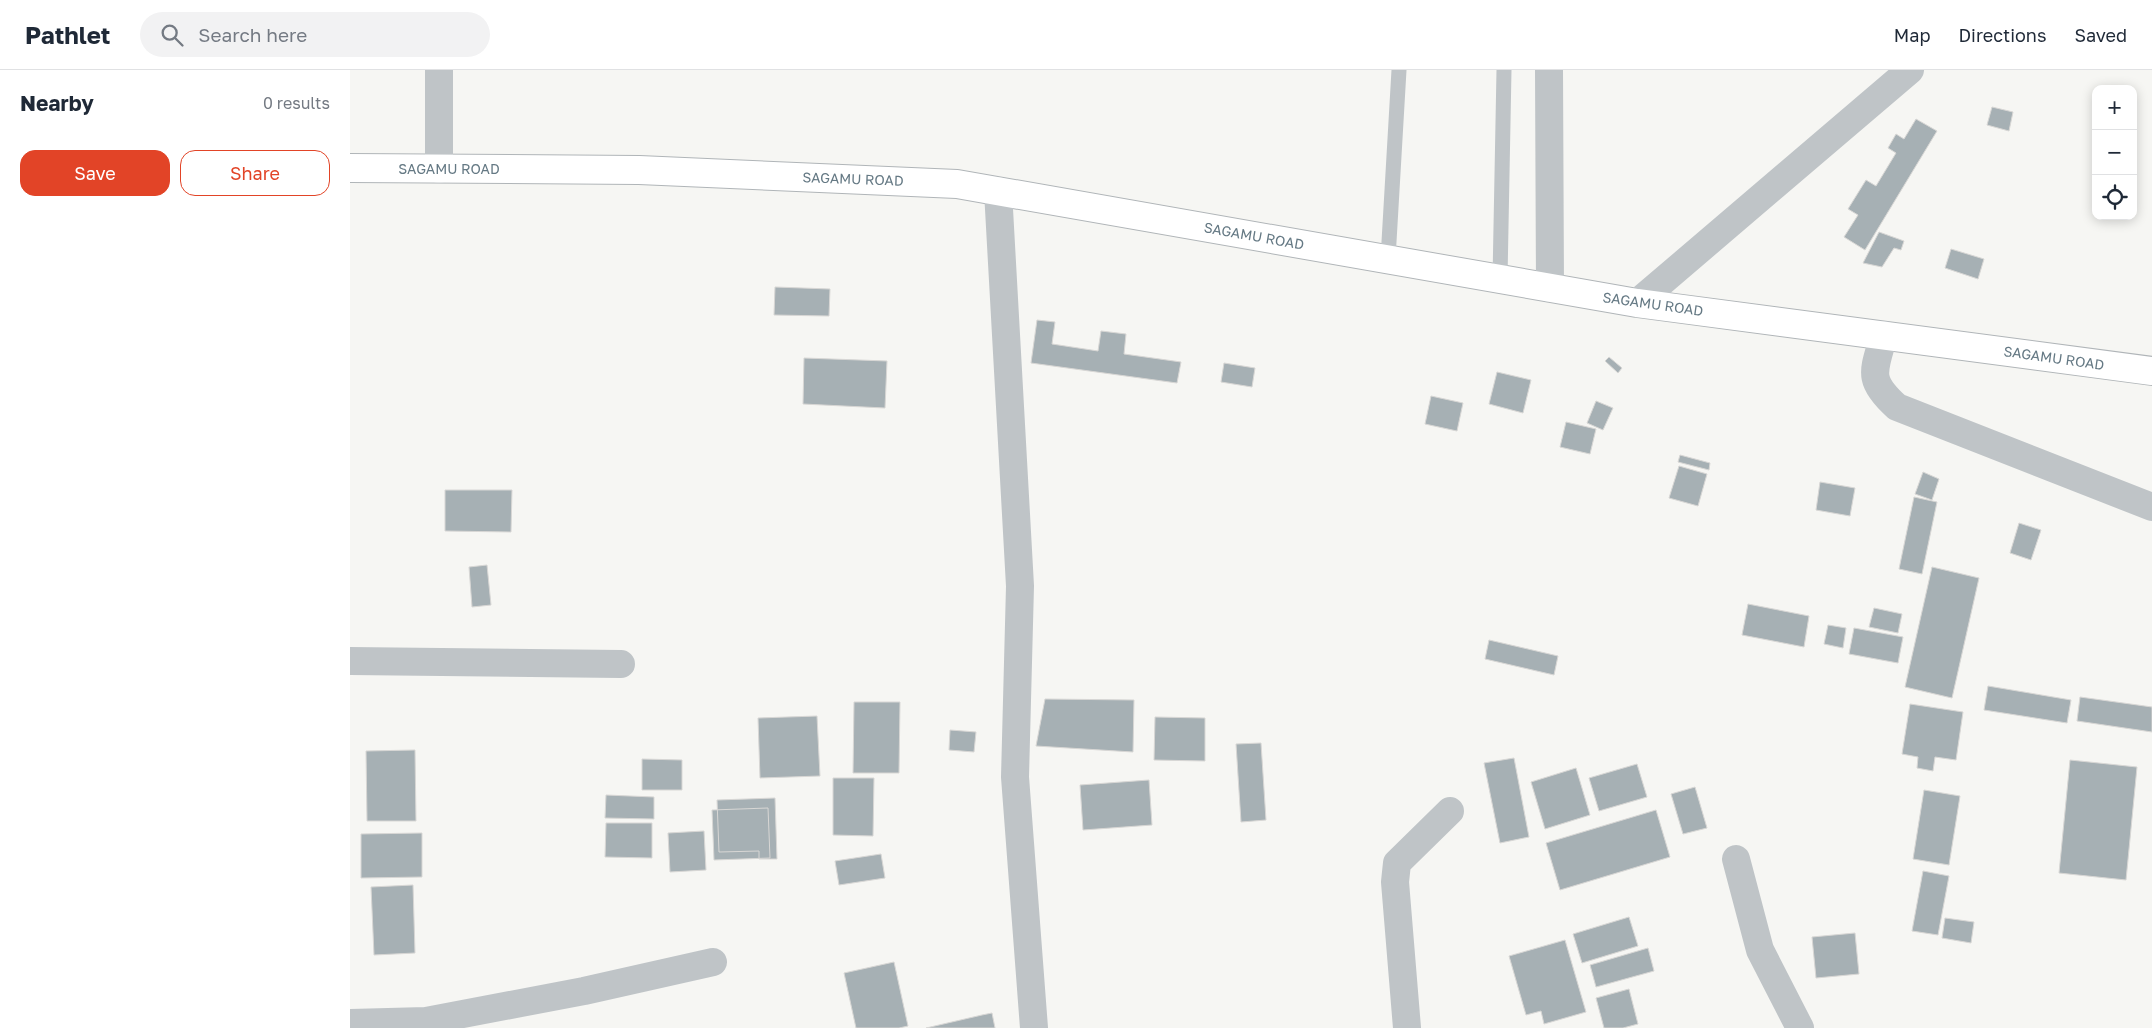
<!DOCTYPE html>
<meta charset="utf-8">
<style>
body{margin:0;font-family:"Golos Text",sans-serif;background:#f2f2f3;color:#1f2937}
.controls{position:absolute;right:15px;top:15px;display:grid;overflow:hidden;border-radius:10px;box-shadow:0 2px 12px #0003}
.controls button{width:45px;height:45px;display:grid;place-items:center;padding:0;border:0;border-bottom:1px solid #e0e1e3;background:#fff;color:#1f2937;font:25px sans-serif}
.list{margin:0;padding:0;list-style:none}
h2{display:flex;justify-content:space-between;align-items:center;height:65px;margin:0;padding:0 20px;font-size:21px}
h2 small{font-size:16px;font-weight:400;color:#747a83}
.actions{display:flex;gap:10px;padding:15px 20px}
.actions a{flex:1;padding:11px 0;border:1px solid #e24427;border-radius:15px;text-align:center;font-size:18px;color:#e24427}
.actions .main{background:#e24427;color:#fff}
.icon{flex:none;width:28px;height:28px;fill:none;stroke:currentColor;stroke-width:2;stroke-linecap:round;stroke-linejoin:round}
.map{position:relative;flex:none;width:1802px;height:958px;overflow:hidden}
header{display:flex;align-items:center;gap:30px;box-sizing:border-box;height:70px;padding:0 25px;background:#fff;border-bottom:1px solid #e0e1e3}
header strong{font-size:24px}
nav{display:flex;gap:28px;margin-inline-start:auto;font-size:18px}
.search{width:350px;height:45px;background:#f2f2f3;display:flex;align-items:center;gap:12px;box-sizing:border-box;padding:0 18px;border-radius:28px;color:#747a83;font-size:19px}
main{display:flex}
aside{flex:1;background:#fff}
.map>svg:first-child{display:block}
.building{fill:#a6b0b4;stroke:#d8d7d5}
.lines{fill:none;stroke-linecap:round;stroke-linejoin:round}
.highway-casing{stroke:#b0b5b8;stroke-width:30}
.lane{stroke:#bfc4c7;stroke-width:15}
.street{stroke:#bfc4c7;stroke-width:28}
.highway{stroke:#fff;stroke-width:28}
.labels{text-anchor:middle;stroke-width:5;stroke-linejoin:round;paint-order:stroke}
.street-label{font-size:14px;fill:#657984;stroke:#fff}
</style>
<header>
<strong>Pathlet</strong>
<div class="search"><svg class="icon" aria-label="search" viewBox="0 0 24 24"><circle cx="10" cy="10" r="6"/><path d="M15 15l6 6"/></svg>Search here</div>
<nav><a>Map</a><a>Directions</a><a>Saved</a></nav>
</header>
<main>
<aside>
<h2>Nearby<small>0 results</small></h2>
<ul class="list">
</ul>
<div class="actions"><a class="main">Save</a><a>Share</a></div>
</aside>
<div class="map">
<svg width="1802" height="958" viewBox="0 0 1802 958">
<rect width="100%" height="100%" fill="#f6f6f3"/>
<path class="building" d="M1642 37 1663 42 1659 61 1637 55Z
M1566 49 1587 61 1515 180 1494 167 1508 145 1498 139 1516 110 1526 116 1546 83 1538 78 1546 64 1554 69Z
M1529 162 1554 171 1551 180 1544 178 1532 197 1513 193Z
M1601 179 1634 189 1628 209 1595 198Z
M425 217 480 219 479 246 424 245Z
M687 250 705 252 702 274 748 281 751 261 776 264 774 284 831 292 827 313 681 293Z
M1259 287 1272 298 1268 303 1255 291Z
M454 288 537 291 535 338 453 334Z
M874 293 905 298 902 317 871 312Z
M1147 302 1181 310 1173 343 1139 334Z
M1081 326 1113 333 1107 361 1075 354Z
M1246 331 1263 338 1253 360 1237 353Z
M1216 352 1246 359 1240 384 1210 377Z
M1330 385 1360 393 1359 400 1328 392Z
M1329 396 1357 404 1348 436 1319 428Z
M1573 402 1589 409 1582 430 1565 424Z
M1470 412 1505 418 1500 446 1466 440Z
M95 420H162L161 462 95 461Z
M1564 427 1587 432 1572 504 1549 499Z
M1669 453 1691 460 1681 490 1660 483Z
M137 495 141 535 122 537 119 497Z
M1582 497 1629 508 1602 628 1555 617Z
M1398 534 1459 546 1454 577 1392 565Z
M1524 538 1552 544 1548 563 1519 557Z
M1478 555 1496 558 1493 578 1474 574Z
M1504 558 1553 567 1548 593 1499 584Z
M1139 570 1208 586 1204 605 1135 589Z
M1638 616 1721 630 1717 653 1634 640Z
M1730 627 1802 637V662L1727 651Z
M695 629 784 630 783 682 686 676Z
M504 632H550L549 703H503Z
M1560 634 1613 642 1606 690 1585 687 1583 701 1567 698 1568 687 1552 684Z
M467 646 470 706 410 708 408 648Z
M805 647 855 648V691L804 690Z
M600 660 626 662 624 682 599 680Z
M911 673 916 750 891 752 886 674Z
M65 680 66 751H17L16 681Z
M1164 688 1179 767 1150 773 1134 693Z
M292 689 332 690V720H292Z
M1720 690 1787 697 1776 810 1709 803Z
M1287 694 1297 727 1249 741 1239 708Z
M1226 698 1240 745 1195 759 1181 712Z
M483 708H524L523 766 483 765Z
M799 710 802 755 733 760 730 715Z
M1345 717 1357 758 1333 764 1321 724Z
M1574 720 1610 726 1599 795 1563 789Z
M256 725 304 727V749L255 748Z
M425 728 427 789H409V781L369 782 367 730Z
M418 738 420 788 364 790 362 740Z
M1306 740 1320 787 1210 820 1196 773Z
M256 753H302V788L255 787Z
M354 761 356 800 320 802 318 763Z
M72 763V807L11 808V764Z
M531 784 535 808 489 815 485 791Z
M1573 801 1599 806 1588 865 1562 861Z
M63 815 65 883 24 885 21 817Z
M1279 847 1288 876 1232 893 1223 864Z
M1595 848 1624 852 1621 873 1592 868Z
M1505 863 1509 904 1466 908 1462 867Z
M1215 870 1236 942 1194 954 1191 941 1176 945 1159 886Z
M1298 878 1304 901 1246 917 1240 895Z
M544 892 558 956 549 958H506L494 903Z
M1279 919 1288 954 1273 958H1254L1246 928Z
M642 943 645 958H576L632 945Z"/>
<g class="lines">
<defs>
<path id="highway" d="M0 98 289 100 607 114 1287 233 1802 301"/>
</defs>
<use href="#highway" class="highway-casing"/>
<path class="lane" d="M1038 189 1049 0
M1150 209 1154 0"/>
<path class="street" d="M89 0V99
M1199 0 1200 218
M648 121 670 516 665 707 684 958
M1287 233 1560 0
M1534 265C1524 301 1516 309 1547 337L1802 437
M0 591 271 594
M1386 789 1410 880 1450 958
M0 953 76 951 234 921 363 892
M1057 958 1045 812 1047 793 1100 741"/>
<use href="#highway" class="highway"/>
</g>
<g class="labels">
<g class="street-label">
<text x="99" y="104">SAGAMU ROAD</text>
<text transform="translate(503 109) rotate(2)" y="5">SAGAMU ROAD</text>
<text transform="translate(904 166) rotate(10)" y="5">SAGAMU ROAD</text>
<text transform="translate(1303 234) rotate(8)" y="5">SAGAMU ROAD</text>
<text transform="translate(1704 288) rotate(8)" y="5">SAGAMU ROAD</text>
</g>
</g>
</svg>
<div class="controls">
<button>+</button>
<button>−</button>
<button><svg class="icon" aria-label="locate" viewBox="0 0 24 24"><circle cx="12" cy="12" r="6"/><path d="M12 2v4M12 18v4M2 12h4M18 12h4"/></svg></button>
</div>
</div>
</main>
